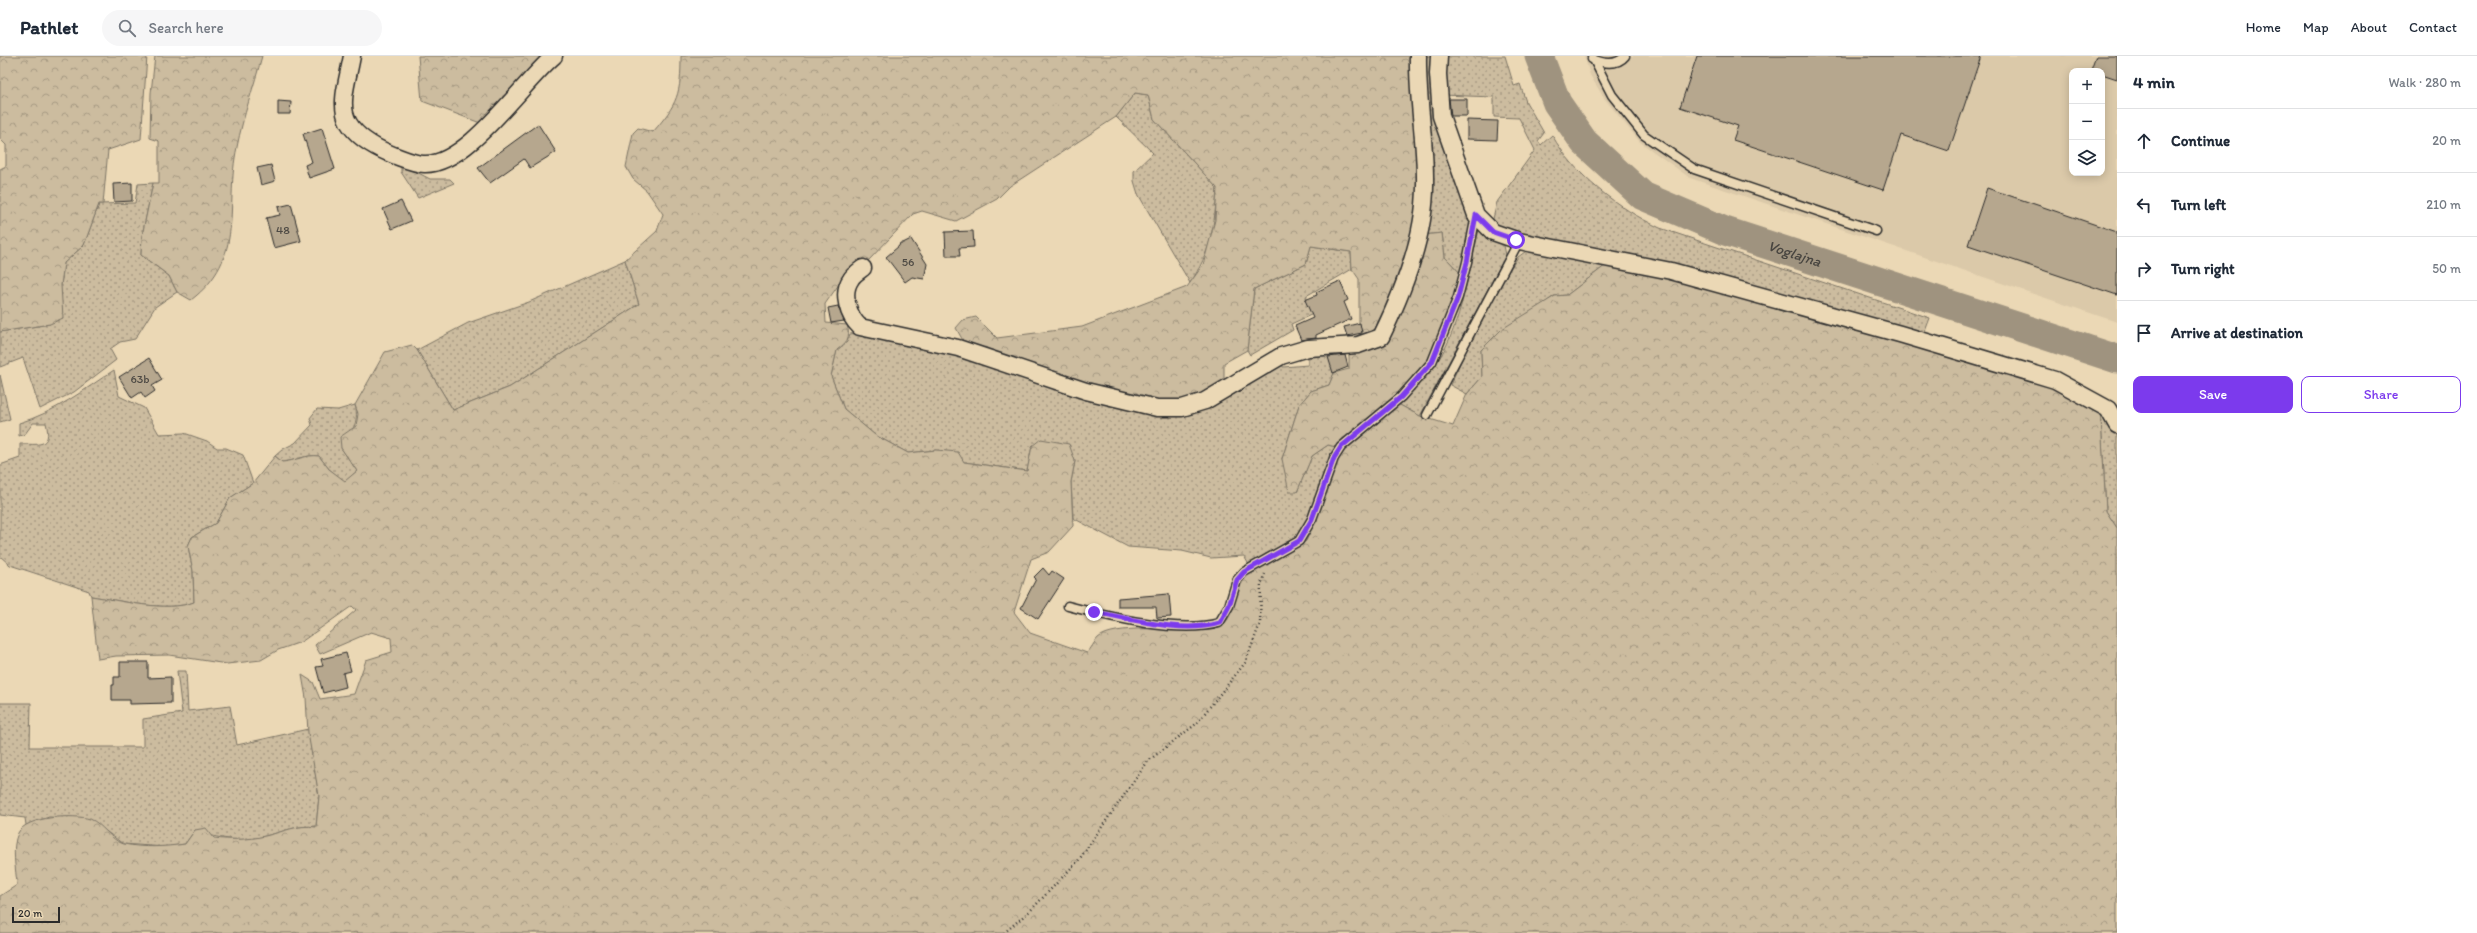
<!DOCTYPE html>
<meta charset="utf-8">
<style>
body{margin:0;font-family:Itim,sans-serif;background:#f6f6f7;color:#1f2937}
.controls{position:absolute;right:12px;top:12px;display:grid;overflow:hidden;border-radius:8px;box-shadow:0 2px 10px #0003}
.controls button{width:36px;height:36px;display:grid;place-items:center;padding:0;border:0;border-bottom:1px solid #e0e1e3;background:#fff;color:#1f2937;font:20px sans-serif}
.scale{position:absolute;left:12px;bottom:10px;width:48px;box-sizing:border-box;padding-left:4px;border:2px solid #2b2b2b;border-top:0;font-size:11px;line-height:14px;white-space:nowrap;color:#2b2b2b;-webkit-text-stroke:3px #ebd8b5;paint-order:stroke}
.stop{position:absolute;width:12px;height:12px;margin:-9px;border:3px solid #7c3aed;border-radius:50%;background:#fff}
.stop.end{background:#7c3aed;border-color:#fff;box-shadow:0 1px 4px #0008}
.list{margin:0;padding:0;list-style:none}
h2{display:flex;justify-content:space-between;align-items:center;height:52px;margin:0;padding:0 16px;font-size:17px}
h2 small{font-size:13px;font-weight:400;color:#747a83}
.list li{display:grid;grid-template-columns:26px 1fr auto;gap:12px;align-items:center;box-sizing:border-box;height:64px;padding:0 16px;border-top:1px solid #e0e1e3}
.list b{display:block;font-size:15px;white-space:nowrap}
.list em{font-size:13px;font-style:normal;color:#747a83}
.actions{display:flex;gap:8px;padding:12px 16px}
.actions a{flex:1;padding:9px 0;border:1px solid #7c3aed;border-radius:8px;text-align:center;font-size:14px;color:#7c3aed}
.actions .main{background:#7c3aed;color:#fff}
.icon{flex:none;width:22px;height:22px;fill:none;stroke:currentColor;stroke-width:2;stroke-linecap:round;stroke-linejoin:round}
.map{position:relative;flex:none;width:2117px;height:877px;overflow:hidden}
header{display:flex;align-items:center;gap:24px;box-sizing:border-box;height:56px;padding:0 20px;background:#fff;border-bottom:1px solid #e0e1e3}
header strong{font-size:19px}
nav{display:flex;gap:22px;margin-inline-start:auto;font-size:14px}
.search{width:280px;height:36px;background:#f6f6f7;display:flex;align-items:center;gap:10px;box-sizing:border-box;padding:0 14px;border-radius:22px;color:#747a83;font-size:15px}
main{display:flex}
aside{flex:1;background:#fff}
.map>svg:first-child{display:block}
.built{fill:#dbc9a9;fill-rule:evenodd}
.grass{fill:url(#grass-dots);stroke:#7c7465}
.forest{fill:url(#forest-crowns);stroke:#7c7465}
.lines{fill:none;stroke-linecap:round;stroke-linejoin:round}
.river{stroke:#9f937f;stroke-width:29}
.building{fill:#b6a78e;stroke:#2b2b2b}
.service-casing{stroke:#2b2b2b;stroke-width:11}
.minor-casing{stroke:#2b2b2b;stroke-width:19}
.path{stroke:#2b2b2b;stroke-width:2.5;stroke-dasharray:1 3;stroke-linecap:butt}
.service{stroke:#ebd8b5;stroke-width:8}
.minor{stroke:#ebd8b5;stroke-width:16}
.route{stroke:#7c3aed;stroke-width:5}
.labels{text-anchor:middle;stroke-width:3;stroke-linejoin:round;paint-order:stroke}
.number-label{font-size:12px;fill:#4e4a44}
.water-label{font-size:15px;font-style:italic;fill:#484540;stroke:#ebd8b5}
</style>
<header>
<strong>Pathlet</strong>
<div class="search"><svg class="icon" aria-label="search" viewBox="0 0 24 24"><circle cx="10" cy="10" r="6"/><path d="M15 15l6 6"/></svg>Search here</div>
<nav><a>Home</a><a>Map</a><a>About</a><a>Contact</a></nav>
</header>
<main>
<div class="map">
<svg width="2117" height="877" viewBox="0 0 2117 877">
<defs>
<pattern id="grass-dots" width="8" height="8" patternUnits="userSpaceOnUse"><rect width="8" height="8" fill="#ccbc9f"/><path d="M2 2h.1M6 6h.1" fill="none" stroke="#a69982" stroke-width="1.8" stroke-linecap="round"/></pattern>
<pattern id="forest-crowns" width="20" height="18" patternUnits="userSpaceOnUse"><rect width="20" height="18" fill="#ccbc9f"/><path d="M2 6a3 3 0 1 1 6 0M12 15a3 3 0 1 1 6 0" fill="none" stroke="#a69982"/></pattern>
</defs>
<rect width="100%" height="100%" fill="#ebd8b5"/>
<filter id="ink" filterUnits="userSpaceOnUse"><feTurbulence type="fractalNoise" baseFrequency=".025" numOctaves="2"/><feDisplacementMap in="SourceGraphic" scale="8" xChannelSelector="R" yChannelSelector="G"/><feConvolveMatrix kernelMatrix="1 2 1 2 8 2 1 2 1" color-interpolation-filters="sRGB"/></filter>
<g filter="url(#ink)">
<path class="built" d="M1584 0H2117V266L1690 122 1640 86 1604 42 1590 19ZM2072 15H2102V117H2072Z"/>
<path class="grass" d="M1421 0H1434L1469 159 1470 169 1462 219 1445 201 1442 177 1423 179Z
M1442 0H1505L1514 30 1520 28 1526 46 1544 77 1538 85 1541 89 1552 79C1575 120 1618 152 1660 172L1930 262 1924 278 1532 183 1492 167 1497 146 1535 94 1519 62 1494 61V41L1441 39Z
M1135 37 1148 39 1154 63 1217 132C1215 167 1211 197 1190 227L1138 138 1134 125V115L1153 97 1116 61Z
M401 108 430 123H450L454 127 418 142 401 116Z
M153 127 142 180 141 199 169 220 177 236 155 251 135 283 120 286 110 293 116 304 74 336 40 353 23 302 0 311V276L50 268 61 229 64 207 84 189 99 148 135 147 138 128Z
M1485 173 1503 185 1506 199 1420 360 1398 348C1412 334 1428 320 1439 303 1461 268 1469 214 1479 174Z
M1311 190 1351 196 1352 213 1306 240 1313 258 1291 268 1293 274 1250 299 1247 294 1254 233 1306 208Z
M1529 193 1610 206 1567 239 1554 240 1481 294 1482 321 1467 338 1450 329 1489 245 1518 201Z
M625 204 639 248 510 331 453 354 417 294 468 267 529 246Z
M865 276 928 288 1156 356 1281 306 1283 311 1308 309V296L1328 298 1334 317 1329 329 1311 335 1299 349 1282 403 1297 436 1312 400 1328 389 1336 391 1306 470 1294 484 1249 509 1244 500 1211 502 1182 495 1128 491 1073 462 1071 426 1075 405 1032 390 1027 415 964 406 936 394 908 397 875 379 844 353 831 320 837 294 847 286 850 278Z
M114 314 119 340 144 352 159 378 184 377 207 385 217 392H226L243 399 253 427 230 442 216 467 192 481 188 490 193 515 194 546C167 557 119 544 91 540L89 535 10 509 0 500V409L20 402V388C37 388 53 393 46 367H33L25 378 19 380V367C54 357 84 334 114 314Z
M0 319 10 363 0 366Z
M355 349C360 367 351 377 341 392L357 415 345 426 329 413 319 400C306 398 296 405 282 406L275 400 283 393 295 387 312 369 310 362 317 353 338 354Z
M2105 356 2117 370V472L2106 455 2101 363Z
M177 615H186L188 655 230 650 237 689 308 673 319 740 316 771C298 768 283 776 265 780 241 787 217 783 195 774L185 788 165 791 123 788 90 763 49 761 26 769 25 762 0 759V647H31L30 691H143V663L182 657Z"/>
<path class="forest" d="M0 0H147L141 83 108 94 103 148H99L84 189 64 207 61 229 63 262 50 268 0 276V113L6 110V89L0 83Z
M155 0H262C254 30 243 60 237 91 224 150 247 201 191 244L177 236 169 220 141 199 142 180 153 127H159V85L150 82 151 37Z
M418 0H544L483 68 422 45Z
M681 0H1415L1421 104 1411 192 1379 279 1359 284V223L1352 213 1351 196 1311 190 1306 208 1254 233 1247 294 1224 307V330L1206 340 1158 349 966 290 956 272 963 264 976 261 997 282 1082 271 1187 231 1203 209 1215 164 1217 132 1154 63 1148 39 1135 37 1116 61 1010 130 997 143 956 165 922 155 913 158 869 204 847 217 825 248 826 267 847 269C851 282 847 286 837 294L831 320 844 353 875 379 908 397 936 394 958 396 964 406 1027 415 1032 390 1041 383 1069 388 1075 405 1071 426 1073 470 1049 496 1031 503 1014 556 1030 577 1087 597C1091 593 1094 586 1098 582 1114 568 1174 574 1195 574 1203 574 1213 575 1220 571 1235 562 1235 534 1245 520L1306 485 1322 449 1333 412 1342 395 1398 348 1420 360 1453 370 1467 338 1482 321 1481 294 1502 273 1555 240 1567 239 1610 206 2033 319 2105 356 2101 363 2106 455 2117 472V877H0V840L17 829C16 813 11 792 18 777 26 760 74 758 90 763 102 767 111 785 124 788 143 792 165 791 185 788L195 774 206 772 214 782C230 784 249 784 265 780 283 776 298 768 316 771L319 740 308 677 306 642 302 619 313 626 320 643 354 638 366 604 392 596 391 582 371 576 320 598 315 589 356 554 352 550 301 586 278 594 261 604 227 608 169 599 116 600 98 603 91 540C119 544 167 557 194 546L193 515 188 490 192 481 216 467 230 442 253 427 275 400 282 406C296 405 306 398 319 400L329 413 345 425 357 415 341 392 340 381 356 370 358 358 355 349 385 296 412 289 417 294 453 354 510 331 639 248 625 204 657 175 663 158 647 135 633 123 626 111 633 77 638 72 653 76C678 47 681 38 681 0Z
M1442 177 1445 201 1462 219C1454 242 1448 270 1437 291 1414 333 1372 361 1336 391L1328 389 1312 400 1297 436H1289L1282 403 1299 349 1311 335 1329 329 1334 317 1349 313V298L1383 285 1423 179Z"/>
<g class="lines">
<path class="river" id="s1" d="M1539 0 1557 47 1584 86 1643 140 1725 175 2117 303"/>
</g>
<path class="building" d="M1697 0H1981L1949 95 1901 79 1883 134 1733 84 1738 70 1680 51Z
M2096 0H2117V23L2102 18V15L2091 14Z
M1449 43H1467V60H1451Z
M278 45 291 46 290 58H278Z
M1467 64 1498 65 1497 84 1467 83Z
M538 68 556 96 530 112 524 103 490 127 478 112Z
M322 72 335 113 309 122 305 109 312 106 303 78Z
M271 109 275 125 261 129 257 112Z
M132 127V145L114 146 113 128Z
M1987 132 2117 176V239L1968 189Z
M401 145 411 165 392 173 383 153Z
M291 148 301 185 274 192 266 162 280 159 278 151Z
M973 175 974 191 959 192 960 200H946L945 176Z
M911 183 927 208 924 223 912 221 905 226 886 201 899 190 900 187H903Z
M1340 225 1348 244 1344 246 1351 263 1316 279V282L1301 284 1295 270 1313 262 1305 244 1317 239 1316 236Z
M838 250 844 265 831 267 828 252Z
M1360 267 1362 277 1347 280 1344 271Z
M1345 299 1348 311 1333 317 1328 301Z
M149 302 162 324 152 330 155 335 145 342 141 336 132 342 119 321Z
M1043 512 1049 519 1052 515 1064 523 1038 563 1021 552 1036 523 1034 521Z
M1169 538 1171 561 1157 562 1156 551H1118V542Z
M346 597 351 615 343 617 346 631 323 637 316 611 323 610 321 603Z
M120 606H148V622L171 621V647L130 648V644H112V629H114V621H120Z"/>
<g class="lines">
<defs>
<path id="service" d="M1592 0 1612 39 1644 79 1694 113 1876 175
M1592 3C1602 7 1617 10 1625 0
M1427 359 1519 185
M1068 550C1110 561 1178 578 1219 567L1229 550 1237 524 1244 516 1299 485 1312 463 1334 402 1341 391 1401 341 1432 306 1458 241 1467 206 1476 159"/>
<path id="minor" d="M352 0C344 43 331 66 376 91 385 96 413 108 424 108 467 110 522 27 554 0
M1439 0 1438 18 1441 60 1476 159 1493 176 1519 185 1671 215 1900 278 2055 324 2108 353 2117 369
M863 212C859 215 853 219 851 223 841 237 848 260 860 271L958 292 1086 335 1157 352H1182L1205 345 1281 300 1308 292 1358 289 1381 281C1402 238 1425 180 1425 130 1426 87 1417 44 1418 0"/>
</defs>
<use href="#service" class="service-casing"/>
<use href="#minor" class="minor-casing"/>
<path class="path" d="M1004 877 1031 854 1078 805 1148 705 1196 668 1245 607 1260 568 1261 528 1265 518"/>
<use href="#service" class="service"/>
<use href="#minor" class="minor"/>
</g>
</g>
<g class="lines" filter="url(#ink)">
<path class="route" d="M1094 556C1134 563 1180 578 1220 567L1229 550 1237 524 1244 516 1299 485 1312 463 1334 402 1341 391 1401 341 1432 306 1458 241 1467 206 1476 159 1493 176 1516 184"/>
</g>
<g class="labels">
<g class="number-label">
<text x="283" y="178">48</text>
<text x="908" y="210">56</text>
<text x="140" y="327">63b</text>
</g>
<g class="water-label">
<text dy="5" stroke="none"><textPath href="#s1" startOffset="340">Voglajna</textPath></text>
</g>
</g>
</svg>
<div class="controls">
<button>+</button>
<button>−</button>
<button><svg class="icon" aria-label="layers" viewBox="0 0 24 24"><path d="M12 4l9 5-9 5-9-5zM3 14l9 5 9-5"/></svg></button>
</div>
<div class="scale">20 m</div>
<div class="stop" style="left:1516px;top:184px"></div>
<div class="stop end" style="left:1094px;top:556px"></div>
</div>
<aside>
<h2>4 min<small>Walk · 280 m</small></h2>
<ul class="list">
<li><svg class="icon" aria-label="ahead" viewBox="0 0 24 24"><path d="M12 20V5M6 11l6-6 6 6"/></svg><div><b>Continue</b></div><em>20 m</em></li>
<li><svg class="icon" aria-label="left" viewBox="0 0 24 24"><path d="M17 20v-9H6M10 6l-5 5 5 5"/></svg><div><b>Turn left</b></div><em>210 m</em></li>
<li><svg class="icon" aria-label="right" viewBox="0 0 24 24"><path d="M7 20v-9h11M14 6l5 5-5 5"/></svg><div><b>Turn right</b></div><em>50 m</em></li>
<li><svg class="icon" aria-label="arrive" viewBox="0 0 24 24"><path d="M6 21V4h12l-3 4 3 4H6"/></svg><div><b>Arrive at destination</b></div></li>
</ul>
<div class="actions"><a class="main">Save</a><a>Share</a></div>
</aside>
</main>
